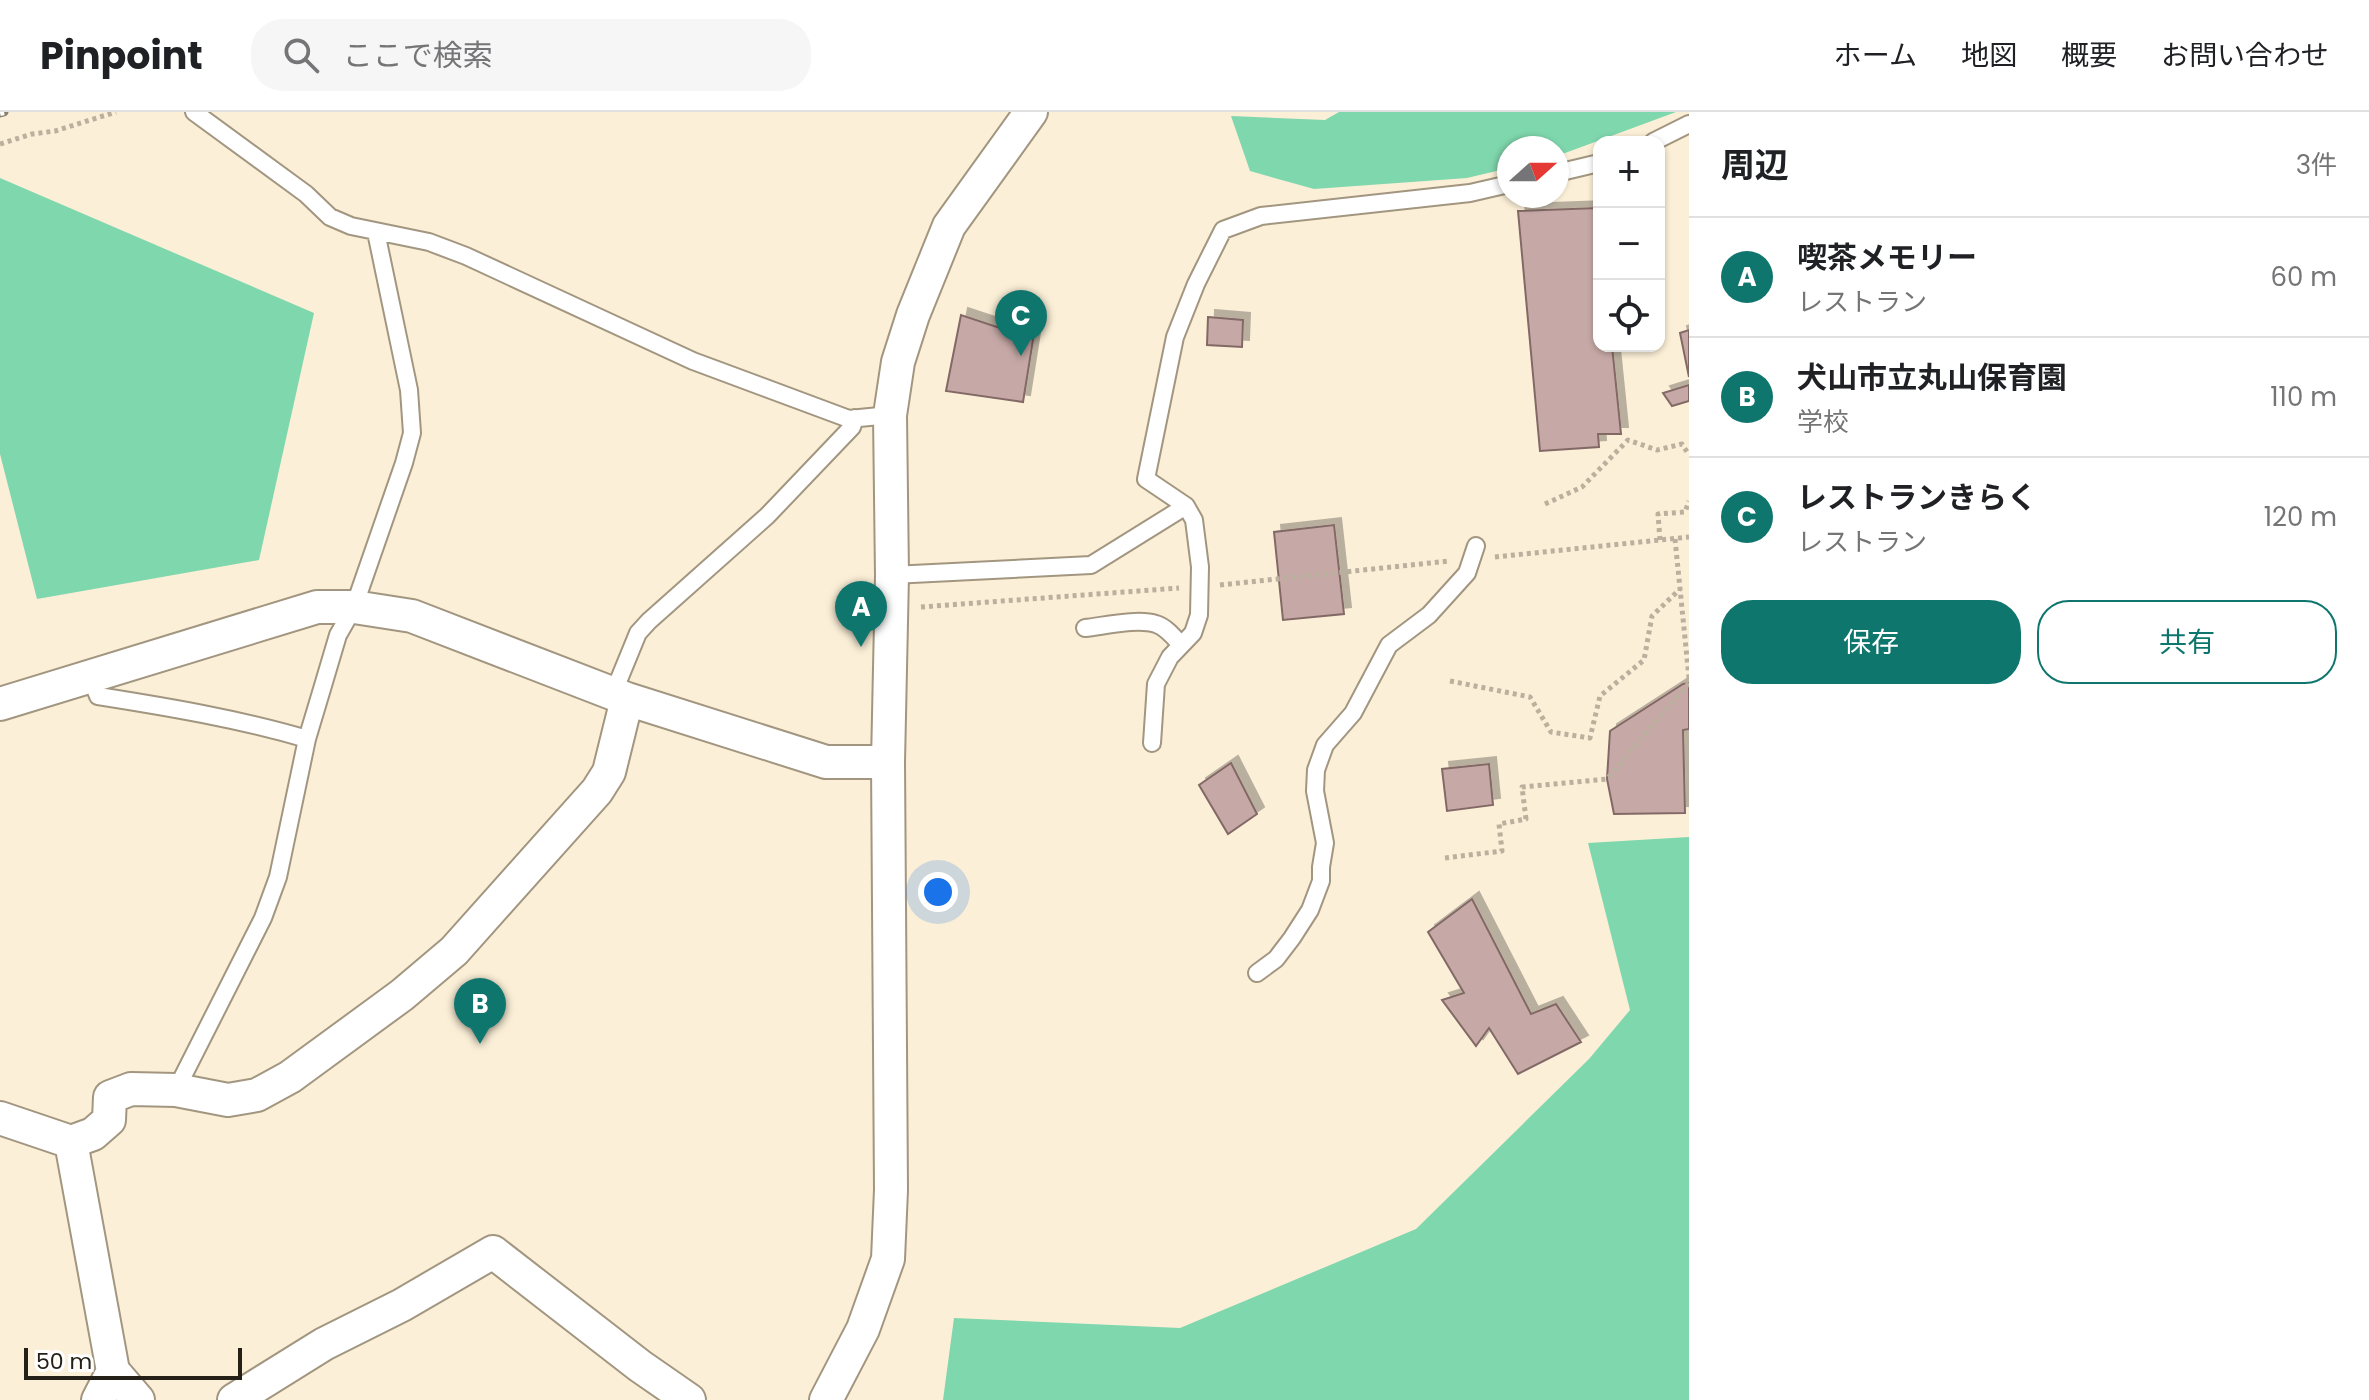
<!DOCTYPE html>
<html lang="ja">
<meta charset="utf-8">
<style>
body{margin:0;font-family:Poppins,"Noto Sans JP",sans-serif;background:#f6f6f6;color:#202124}
.controls{position:absolute;right:24px;top:24px;display:grid;overflow:hidden;border-radius:16px;box-shadow:0 2px 6px #0004}
.controls button{width:72px;height:72px;display:grid;place-items:center;padding:0;border:0;border-bottom:2px solid #e0e0e0;background:#fff;color:#202124;font:40px sans-serif}
.compass{position:absolute;left:1497px;top:24px;width:72px;height:72px;border-radius:50%;background:#fff;box-shadow:0 2px 6px #0004;rotate:69deg}
.scale{position:absolute;left:24px;bottom:20px;width:218px;box-sizing:border-box;padding-left:8px;border:4px solid #252017;border-top:0;font-size:22px;line-height:28px;white-space:nowrap;color:#252017;-webkit-text-stroke:6px #fff;paint-order:stroke}
.you{position:absolute;left:938px;top:780px;width:28px;height:28px;margin:-20px;border:6px solid #fff;border-radius:50%;background:#1a73e8;box-shadow:0 0 0 12px #1a73e833}
.badge{display:grid;place-items:center;width:52px;height:52px;border-radius:50%;background:#0f766e;color:#fff;font-size:26px;font-weight:700}
.pin{position:absolute;translate:-50% -66px;filter:drop-shadow(0 2px 4px #0008)}
.pin::after{content:'';position:absolute;top:42px;width:28px;height:24px;background:inherit;clip-path:polygon(0 0,100% 0,50% 100%)}
.list{margin:0;padding:0;list-style:none}
h2{display:flex;justify-content:space-between;align-items:center;height:104px;margin:0;padding:0 32px;font-size:34px}
h2 small{font-size:26px;font-weight:400;color:#757577}
.list li{display:grid;grid-template-columns:52px 1fr auto;gap:24px;align-items:center;box-sizing:border-box;height:120px;padding:0 32px;border-top:2px solid #e0e0e0}
.list b{display:block;font-size:30px;white-space:nowrap}
.list p{margin:0;font-size:26px;white-space:nowrap;color:#757577}
.list em{font-size:26px;font-style:normal;color:#757577}
.actions{display:flex;gap:16px;padding:24px 32px}
.actions a{flex:1;padding:18px 0;border:2px solid #0f766e;border-radius:32px;text-align:center;font-size:28px;color:#0f766e}
.actions .main{background:#0f766e;color:#fff}
.icon{flex:none;width:44px;height:44px;fill:none;stroke:currentColor;stroke-width:2;stroke-linecap:round;stroke-linejoin:round}
.map{position:relative;flex:none;width:1689px;height:1288px;overflow:hidden}
header{display:flex;align-items:center;gap:48px;box-sizing:border-box;height:112px;padding:0 40px;background:#fff;border-bottom:2px solid #e0e0e0}
header strong{font-size:38px}
nav{display:flex;gap:44px;margin-inline-start:auto;font-size:28px}
.search{width:560px;height:72px;background:#f6f6f6;display:flex;align-items:center;gap:20px;box-sizing:border-box;padding:0 28px;border-radius:32px;color:#757577;font-size:30px}
main{display:flex}
aside{flex:1;background:#fff}
.map>svg:first-child{display:block}
.forest{fill:#7fd7ad}
.building{fill:#c6a9a6;stroke:#836966;stroke-width:2;filter:url(#shadow)}
.lines{fill:none;stroke-linecap:round;stroke-linejoin:round}
.lane-casing{stroke:#a29680;stroke-width:20}
.street-casing{stroke:#a29680;stroke-width:36}
.path{stroke:#bab09d;stroke-width:5;stroke-dasharray:4 4;stroke-linecap:butt}
.lane{stroke:#fff;stroke-width:16}
.street{stroke:#fff;stroke-width:32}
.rail-casing{stroke:#898070;stroke-width:9}
.rail{stroke:#fff;stroke-width:6;stroke-dasharray:18;stroke-linecap:butt}
</style>
<header>
<strong>Pinpoint</strong>
<div class="search"><svg class="icon" aria-label="search" viewBox="0 0 24 24"><circle cx="10" cy="10" r="6"/><path d="M15 15l6 6"/></svg>ここで検索</div>
<nav><a>ホーム</a><a>地図</a><a>概要</a><a>お問い合わせ</a></nav>
</header>
<main>
<div class="map">
<svg width="1689" height="1288" viewBox="0 0 1689 1288">
<defs>
<filter id="shadow"><feDropShadow dx="7" dy="-7" stdDeviation="0" flood-color="#0004"/></filter>
</defs>
<rect width="100%" height="100%" fill="#fbefd7"/>
<path class="forest" d="M1339 0H1676L1557 44V36H1509V56L1467 66 1314 77 1250 59 1231 4 1325 8Z
M0 66 314 201 259 448 37 487 0 342Z
M1689 725V1288H943L954 1206 1180 1216 1416 1117 1589 947 1630 898 1588 731Z"/>
<path class="building" d="M1598 96 1599 234H1612L1621 322H1598L1599 335 1540 339 1518 99Z
M998 201 1036 209 1023 290 946 279 961 203 1000 216Z
M1208 205 1243 208 1242 235 1207 233Z
M1689 218V265L1680 221Z
M1689 273V289L1672 294 1663 281Z
M1334 413 1344 502 1283 508 1274 420Z
M1689 571V617L1683 618 1685 701 1614 702 1607 667 1610 619 1683 572Z
M1231 651 1257 702 1228 722 1199 673Z
M1489 652 1493 693 1447 699 1442 657Z
M1472 787 1531 902 1556 892 1581 930 1518 962 1489 916 1476 934 1442 888 1464 881 1428 820Z"/>
<g class="lines">
<defs>
<path id="lane" d="M194 0 306 82 330 105 351 114 429 130 466 144 693 249 849 307 890 303
M1653 30 1689 12
M1557 61 1599 51
M892 463 1091 453 1186 394
M1085 516C1104 514 1138 506 1156 512 1166 515 1174 525 1181 533
M90 564 98 584C168 595 239 607 307 627
M613 582 638 521 649 509 767 404 852 315 855 306
M1152 631 1156 572 1170 545 1193 521 1199 503 1200 455 1194 408 1186 394 1146 367 1175 225 1196 172 1223 118 1261 104 1470 81 1509 72
M1257 861 1276 847 1292 826 1310 798 1321 769V755L1325 731 1315 679 1316 658 1325 633 1353 601 1389 533 1429 503 1467 461 1476 434
M176 978 263 806 278 765 307 627 322 577 338 523 354 495 404 351 412 321 409 278 376 120"/>
<path id="street" d="M0 592 317 495H354L412 504 627 587 826 650H888
M0 1006 71 1030 113 1259 138 1288
M71 1030 93 1022 109 1008 110 985 131 977 176 978 228 988 257 983 290 965 402 883 454 839 597 679 609 660 627 587
M98 1288 113 1259
M234 1288 324 1232 402 1193 493 1140 640 1254 689 1288
M826 1288 863 1217 888 1147 891 1078 888 650 892 463 890 303 898 250 913 203 949 114 1031 0"/>
</defs>
<use href="#lane" class="lane-casing"/>
<use href="#street" class="street-casing"/>
<path class="path" d="M0 32 32 22 55 19 116 0
M1545 392 1582 375 1628 328 1657 338 1682 332 1689 343
M1675 427 1689 566
M1660 428 1658 402 1685 400 1689 389
M1495 445 1689 425
M1220 473 1449 449
M921 495 1179 476
M1450 569 1530 585 1551 620 1590 626 1600 584 1644 548 1652 504 1680 477
M1445 746 1502 739 1499 712 1526 707 1522 675 1607 667 1689 571"/>
<use href="#lane" class="lane"/>
<use href="#street" class="street"/>
<defs>
<path id="rail" d="M0 1 4 0"/>
</defs>
<use href="#rail" class="rail-casing"/>
<use href="#rail" class="rail"/>
</g>
</svg>
<div class="controls">
<button>+</button>
<button>−</button>
<button><svg class="icon" aria-label="locate" viewBox="0 0 24 24"><circle cx="12" cy="12" r="6"/><path d="M12 2v4M12 18v4M2 12h4M18 12h4"/></svg></button>
</div>
<svg class="compass" viewBox="-18 -18 36 36"><path d="M0-13l5 13h-10z" fill="#e53935"/><path d="M0 13l5-13h-10z" fill="#757577"/></svg>
<div class="scale">50 m</div>
<div class="you"></div>
<div class="pin badge" style="left:861px;top:535px">A</div>
<div class="pin badge" style="left:480px;top:932px">B</div>
<div class="pin badge" style="left:1021px;top:244px">C</div>
</div>
<aside>
<h2>周辺<small>3件</small></h2>
<ul class="list">
<li><span class="badge">A</span><div><b>喫茶メモリー</b><p>レストラン</p></div><em>60 m</em></li>
<li><span class="badge">B</span><div><b>犬山市立丸山保育園</b><p>学校</p></div><em>110 m</em></li>
<li><span class="badge">C</span><div><b>レストランきらく</b><p>レストラン</p></div><em>120 m</em></li>
</ul>
<div class="actions"><a class="main">保存</a><a>共有</a></div>
</aside>
</main>
